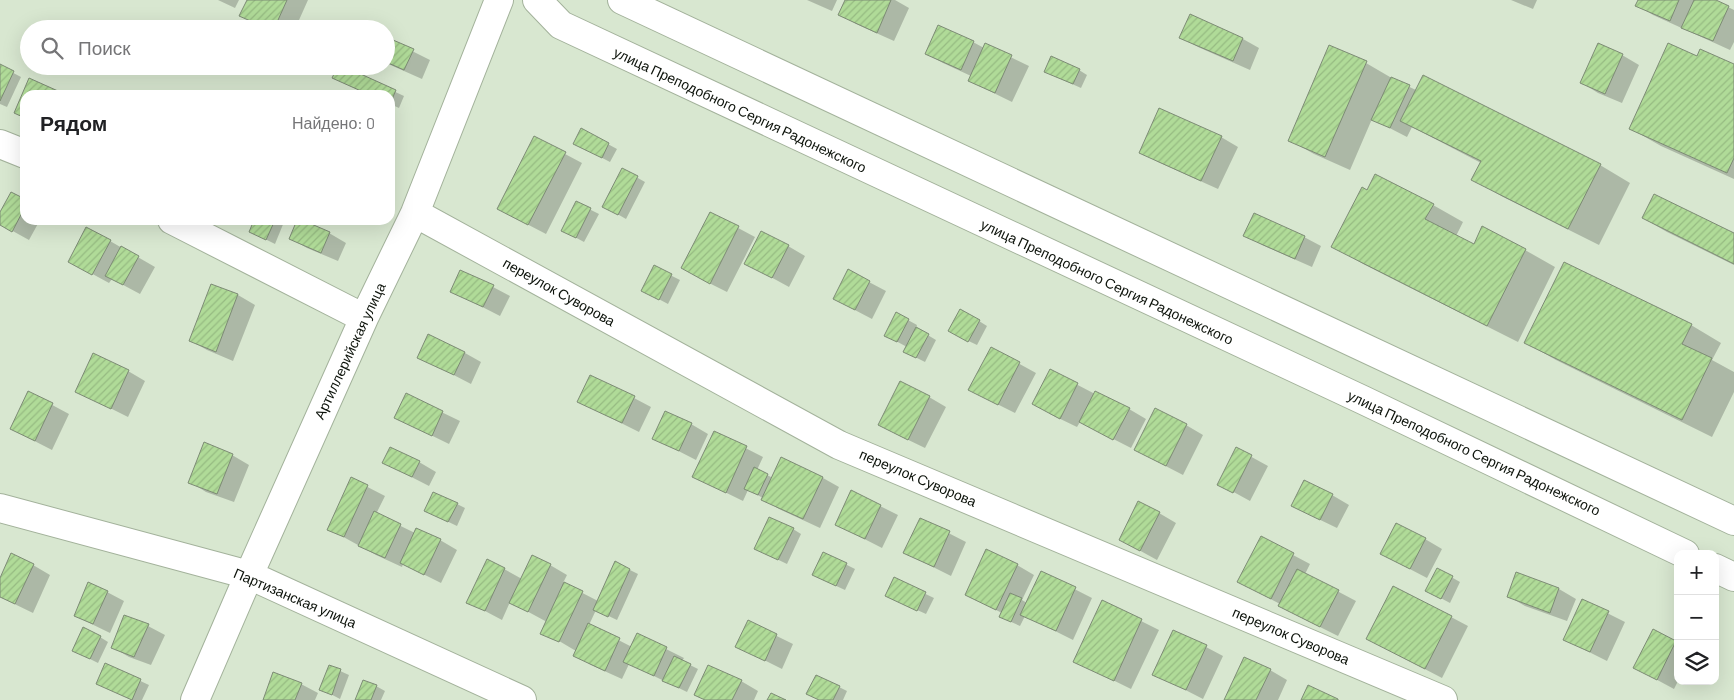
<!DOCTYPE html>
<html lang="ru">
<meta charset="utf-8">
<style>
body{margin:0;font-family:Barlow,sans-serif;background:#f6f6f6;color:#202124}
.controls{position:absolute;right:15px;bottom:15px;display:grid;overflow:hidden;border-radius:10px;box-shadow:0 5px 20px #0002}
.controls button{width:45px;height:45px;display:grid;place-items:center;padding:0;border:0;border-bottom:1px solid #e0e0e0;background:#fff;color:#202124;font:25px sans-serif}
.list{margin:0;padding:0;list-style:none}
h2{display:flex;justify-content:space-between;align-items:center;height:65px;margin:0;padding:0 20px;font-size:21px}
h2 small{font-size:16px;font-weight:400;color:#757577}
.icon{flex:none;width:28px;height:28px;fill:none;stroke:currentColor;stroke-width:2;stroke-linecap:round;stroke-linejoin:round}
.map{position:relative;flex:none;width:1734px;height:700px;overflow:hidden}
.search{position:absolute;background:#fff;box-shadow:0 5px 20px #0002;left:20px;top:20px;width:375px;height:55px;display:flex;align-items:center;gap:12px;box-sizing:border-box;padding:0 18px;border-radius:28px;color:#757577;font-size:19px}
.panel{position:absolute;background:#fff;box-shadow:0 5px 20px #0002;left:20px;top:90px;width:375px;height:135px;border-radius:15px}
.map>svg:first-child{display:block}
.shadow{fill:#0003}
.building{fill:url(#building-hatch);stroke:#7d8b75}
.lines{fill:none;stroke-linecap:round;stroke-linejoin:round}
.minor-casing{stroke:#a3b29b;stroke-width:30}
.minor{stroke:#fff;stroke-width:28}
.labels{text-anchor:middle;stroke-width:4;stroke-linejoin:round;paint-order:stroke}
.street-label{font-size:14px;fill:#0c120a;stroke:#fff}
</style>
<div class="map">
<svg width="1734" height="700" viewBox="0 0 1734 700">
<defs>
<pattern id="building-hatch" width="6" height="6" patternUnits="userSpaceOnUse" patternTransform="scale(1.25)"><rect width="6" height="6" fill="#b0db98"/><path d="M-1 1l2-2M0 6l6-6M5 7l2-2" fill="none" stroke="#96bb82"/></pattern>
</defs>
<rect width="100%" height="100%" fill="#d8e7d0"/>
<path class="shadow" d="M218 0H239L235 8Z
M248 0H308L295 29H266L241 15Z
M807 0H837L832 11Z
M846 0H895L909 8 894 41 856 24 839 14Z
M1511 0H1537L1533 9Z
M1639 0H1713L1728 7 1734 10V42L1730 50 1653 15 1637 5Z
M1191 16 1243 39 1259 48 1250 70 1198 47 1181 38Z
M386 38 430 60 422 79 386 63Z
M973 42 984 48 986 45 1029 66 1012 102 969 81 971 76 943 63 926 54Z
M1622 55 1639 65 1622 103 1598 93 1582 83Z
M1697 58 1734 65V179L1661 146 1631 129Z
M1366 63 1390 77V78L1416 90 1600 165 1630 183 1599 245 1503 197 1473 180 1481 163 1412 127 1407 137 1372 119 1350 170 1314 154 1289 140Z
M0 66 21 77 7 107 0 104Z
M339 66 404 96 399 108 390 104V95H370Z
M1079 70 1087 75 1081 88 1054 76Z
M390 116 394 118 390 127Z
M582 130 617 149 610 162 583 148Z
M1221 137 1238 147 1218 189 1158 162 1141 152Z
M535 138 582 163 546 234 498 209Z
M622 169 645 182 626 219 612 211Z
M1368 192 1433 205 1463 222 1456 236 1474 246 1525 250 1555 267 1518 342 1363 264 1333 246Z
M25 200V220H40L29 240 0 224V215Z
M577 203 599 214 584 242 571 235Z
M710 213 755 237 727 292 699 278Z
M1643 218 1734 235V265L1667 232Z
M256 220H280L284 222 275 244 259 236Z
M298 220 329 233 346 243 338 261 307 248 290 238Z
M1245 235 1304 237 1321 246 1312 267 1262 245Z
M110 241 155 267 140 294 112 279 109 283 87 271Z
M788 246 805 256 789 287 745 263Z
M654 267 680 280 668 304 651 295Z
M848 271 886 291 872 319 851 308Z
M212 285 238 295 255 305 233 361 207 350 191 341Z
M493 287 510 296 500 316 451 291Z
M897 314 917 325 916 328 936 340 925 362 913 356 907 347 894 340Z
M979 321 987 326 977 345 958 336Z
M1691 325 1721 343 1712 360 1734 372V392L1712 437 1556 360 1526 343Z
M991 348 1036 373 1015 413 987 399Z
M465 353 481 362 471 384 419 357Z
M128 371 145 381 128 417 76 391Z
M1051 371 1095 394 1129 409 1146 419 1131 448 1080 422 1077 427 1050 414Z
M28 392 69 414 52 450 11 429Z
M406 395 460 421 449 444 396 418Z
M929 397 946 407 925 448 896 434Z
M634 398 651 407 639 432 579 402Z
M691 424 708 434 696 460 653 438Z
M1186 425 1203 435 1183 475 1152 459Z
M714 432 763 457 757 470 773 478 781 459 823 478 839 487 820 528 779 509 763 499V498L748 490 743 501 694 477Z
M1237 449 1268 466 1250 501 1219 484Z
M232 455 249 465 234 502 206 492 190 482Z
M419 462 436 472 429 486 384 463Z
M352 479 385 496 376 514 415 533 440 540 457 550 441 583 403 564 402 567 376 555 329 529Z
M852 492 898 515 882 548 837 525Z
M1332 495 1349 505 1337 528 1310 515Z
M457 504 465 508 457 526 434 515Z
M1159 513 1176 523 1157 560 1137 549Z
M921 519 966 542 951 576 905 553Z
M793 529 801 534 787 564 764 553Z
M1261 538 1310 564 1305 574 1356 601 1338 636 1296 615 1280 604 1239 582Z
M1425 539 1442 549 1427 578 1381 554Z
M823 553 855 569 845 590 821 579Z
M616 563 638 574 617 620 596 610 589 625 632 647 638 635 684 658 682 661 698 669 687 692 629 664 622 679 591 665 575 655 576 651 554 638 553 640 541 633 547 622 510 602 502 620 468 602 504 569 522 579 550 565 567 575 563 583 598 601Z
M33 565 50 575 33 613 0 597V581Z
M1017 565 1034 575 1022 600 1027 603 1041 572 1092 598 1073 640 1025 616 1020 626 1009 621 1002 613 966 595Z
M1437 569 1460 582 1450 603 1435 595Z
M1517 574 1559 589 1576 599 1567 621 1525 606 1508 596Z
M894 579 934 598 926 614 895 600Z
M107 592 124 601 110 633 75 616Z
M1583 601 1625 622 1607 661 1565 640Z
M1103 602 1159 630 1131 689 1074 661Z
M125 617 148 626 165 635 151 665 129 657 112 647Z
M1451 617 1468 626 1442 678 1367 639Z
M748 622 793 644 782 669 736 646Z
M1653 630 1678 643V681L1674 689 1635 668Z
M100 637 108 642 98 663 82 655Z
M1206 647 1223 656 1203 699 1154 674Z
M106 665 149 685 142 700H133L106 688Z
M329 666 349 675 340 699 321 689Z
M1270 670 1287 680 1278 700H1226Z
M741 681 758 691 754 700H705Z
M301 684 318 693 315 700H264Z
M376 686 385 691 381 700H357Z
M839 687 847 691 843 700H820Z"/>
<path class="building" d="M247 0H287L274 29H269L239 16Z
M845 0H891L877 33 838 15Z
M1638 0H1679L1670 21 1635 6Z
M1694 0H1716L1729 6 1713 41 1681 28Z
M1190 14 1243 38 1233 61 1179 38Z
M938 25 974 41 961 70 925 54Z
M386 37 414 49 404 70 386 62Z
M985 43 1012 55 995 93 968 81Z
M1598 43 1623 54 1605 94 1580 83Z
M1668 43 1697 56 1700 49 1734 64V158L1727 173 1629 129Z
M1329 45 1367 61 1325 157 1288 141Z
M1051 56 1080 69 1073 84 1044 72Z
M0 64 14 71 0 101Z
M338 66H343L396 90 390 104V95H370L332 78Z
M1423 75 1601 164 1568 229 1471 180 1481 161 1400 121Z
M1391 77 1410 85 1390 128 1371 120Z
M29 78 58 91 57 95H25V118L14 113Z
M1159 108 1222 136 1201 181 1139 153Z
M581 128 609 143 602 158 573 144Z
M534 136 566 152 528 225 497 209Z
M622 168 638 176 618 215 602 207Z
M1375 174 1434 204 1425 219 1474 244 1482 226 1526 249 1487 326 1331 247 1362 187 1367 190Z
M11 192 25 199V207L12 232 0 225V212Z
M1654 194 1734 233V264L1642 218Z
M576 201 591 208 576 238 561 231Z
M710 212 739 226 710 284 681 268Z
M1254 213 1305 236 1295 259 1243 236Z
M254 220H275L266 240 249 232Z
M297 220H302L330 232 321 253 289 239Z
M86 227 111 240 92 275 68 262Z
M761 231 789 245 772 278 744 264Z
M121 246 139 256 123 285 105 276Z
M1564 262 1692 324 1682 344 1712 358 1682 420 1524 343Z
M654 265 672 274 659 300 641 291Z
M848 269 870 281 855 310 833 299Z
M460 270 494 285 483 307 450 292Z
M211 284 238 294 216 352 189 341Z
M960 309 980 320 968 342 948 331Z
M896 312 909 319 897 342 884 336Z
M916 327 929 334 916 358 903 352Z
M428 334 465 352 454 375 417 358Z
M991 347 1020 362 998 405 968 390Z
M93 353 129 370 111 409 75 392Z
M1050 369 1078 383 1060 419 1032 404Z
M590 375 635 396 622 423 577 402Z
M900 381 930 396 908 440 878 425Z
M28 391 53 403 35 441 10 429Z
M1095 391 1130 408 1113 440 1079 422Z
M406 393 443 411 432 436 394 418Z
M1155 408 1187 424 1166 466 1134 450Z
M665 411 692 423 679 451 652 439Z
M714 431 747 446 726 493 692 477Z
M204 442 233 454 217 494 188 483Z
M390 447 420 461 412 477 382 463Z
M1236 447 1252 455 1233 493 1217 485Z
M781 457 823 477 803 519 761 500Z
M754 467 768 474 758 495 744 489Z
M351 477 368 485 344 537 327 530Z
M1304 480 1333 494 1320 520 1291 506Z
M851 490 881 505 865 539 835 525Z
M433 492 458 503 448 522 424 511Z
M1138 501 1160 512 1140 551 1119 540Z
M374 511 401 524 385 558 358 546Z
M769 517 794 528 778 560 754 549Z
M920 518 950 531 934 567 903 553Z
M1396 523 1426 538 1410 569 1380 554Z
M416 528 441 539 424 575 400 563Z
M1261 536 1294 553 1271 599 1237 582Z
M986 549 1018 564 996 610 965 595Z
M823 552 847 563 836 586 812 575Z
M11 553 34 564 15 604 0 597V578Z
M532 555 551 564 528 612 509 603Z
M487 559 505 568 485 611 466 603Z
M615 561 630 569 608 617 593 610Z
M1437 568 1453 576 1441 599 1425 591Z
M1297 569 1339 590 1320 627 1278 606Z
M1041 571 1076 587 1056 631 1020 615Z
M1516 572 1559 588 1550 613 1507 597Z
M894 577 926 592 917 611 885 596Z
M88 582 108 591 93 624 74 616Z
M564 582 583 591 559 642 540 634Z
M1393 586 1452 616 1425 669 1366 639Z
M1010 593 1022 598 1011 622 999 617Z
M1582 599 1609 611 1590 652 1563 640Z
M1102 600 1142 619 1114 681 1073 662Z
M124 615 149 624 134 657 111 648Z
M748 620 777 634 765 661 735 647Z
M588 623 620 638 605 671 573 656Z
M83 627 101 636 90 659 72 651Z
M1653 629 1676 641 1657 680 1633 668Z
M1173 630 1207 645 1186 690 1152 675Z
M637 633 667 647 654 676 623 662Z
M674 656 691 664 679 688 662 681Z
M1244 657 1271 669 1256 700H1224Z
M105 663 141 679 132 700 96 684Z
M329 665 341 669 332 695 319 690Z
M708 665 742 680 732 700H705L694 695Z
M273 672 302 683 295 700H263Z
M816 675 840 686 833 700H819L806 694Z
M363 680 377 685 371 700H355Z
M1308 685 1338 699V700H1301Z
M771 693 786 700H767Z"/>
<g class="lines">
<defs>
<path id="minor" d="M537 0 561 25 1363 400 1685 554
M622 0 1734 521
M0 144 25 154
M415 213 839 445 1443 700
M172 220 364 318
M0 508 249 575 522 700
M1715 568 1734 577
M195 700 249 575 364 318 415 213 499 0"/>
</defs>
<use href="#minor" class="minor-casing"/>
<use href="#minor" class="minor"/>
</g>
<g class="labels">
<g class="street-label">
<text transform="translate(740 110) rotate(25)" y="5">улица Преподобного Сергия Радонежского</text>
<text transform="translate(1107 282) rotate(25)" y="5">улица Преподобного Сергия Радонежского</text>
<text transform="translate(559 292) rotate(29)" y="5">переулок Суворова</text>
<text transform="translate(350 351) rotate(-65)" y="5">Артиллерийская улица</text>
<text transform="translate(1474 453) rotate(25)" y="5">улица Преподобного Сергия Радонежского</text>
<text transform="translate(918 478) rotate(23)" y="5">переулок Суворова</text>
<text transform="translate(295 598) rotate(23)" y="5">Партизанская улица</text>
<text transform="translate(1291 636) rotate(23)" y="5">переулок Суворова</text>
</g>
</g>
</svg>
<div class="controls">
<button>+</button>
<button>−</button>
<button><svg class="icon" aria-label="layers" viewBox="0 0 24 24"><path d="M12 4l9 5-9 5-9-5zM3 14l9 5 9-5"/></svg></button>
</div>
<div class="search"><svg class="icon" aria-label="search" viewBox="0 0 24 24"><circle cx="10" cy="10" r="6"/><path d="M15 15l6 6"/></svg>Поиск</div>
<section class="panel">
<h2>Рядом<small>Найдено: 0</small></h2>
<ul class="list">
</ul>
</section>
</div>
